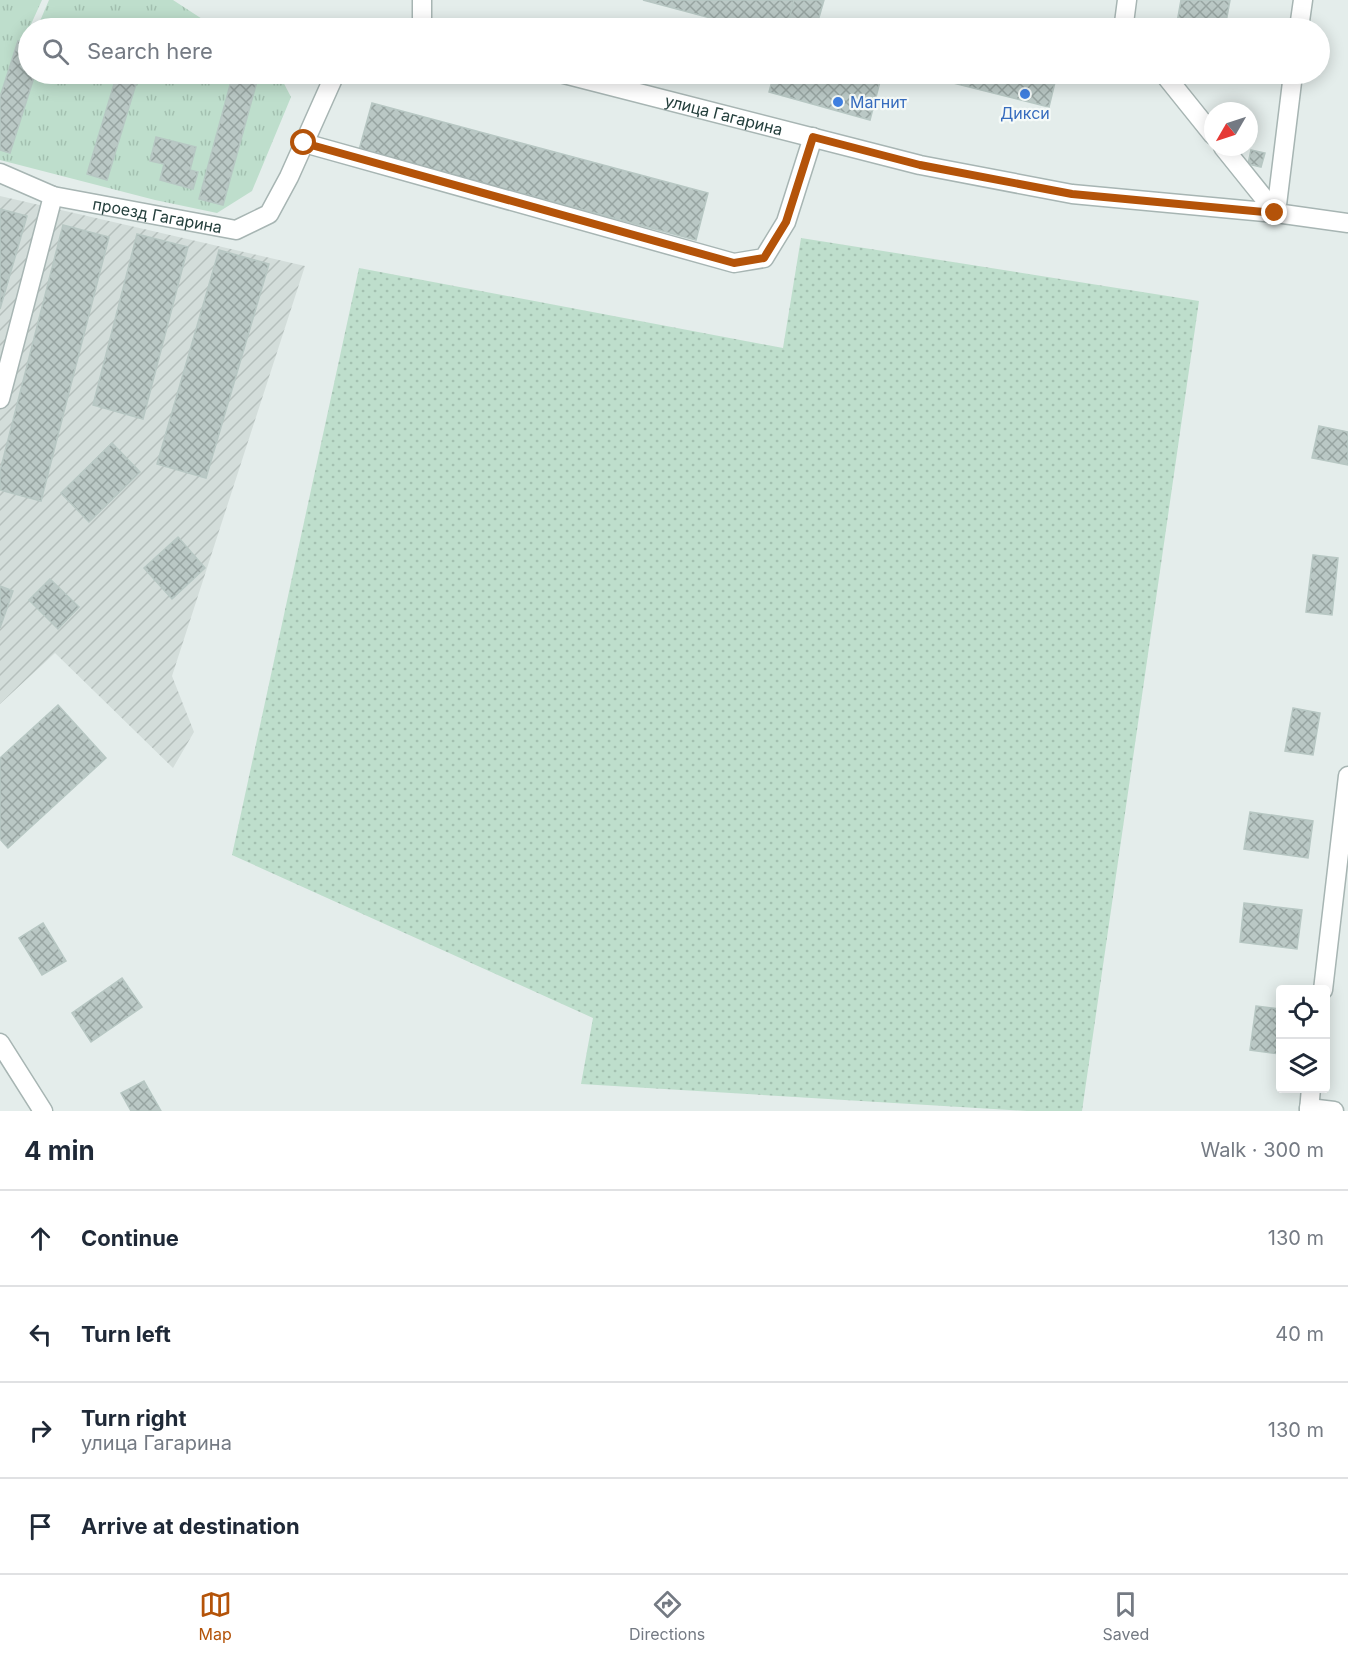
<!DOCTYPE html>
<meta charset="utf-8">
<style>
body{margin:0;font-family:Inter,sans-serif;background:#f2f2f3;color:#1f2937}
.controls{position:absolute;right:18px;bottom:18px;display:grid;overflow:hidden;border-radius:6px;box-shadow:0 3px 15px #0003}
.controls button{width:54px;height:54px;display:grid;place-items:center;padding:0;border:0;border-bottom:2px solid #e0e1e3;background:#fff;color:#1f2937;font:30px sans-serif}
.compass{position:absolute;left:1204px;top:102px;width:54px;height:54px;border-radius:50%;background:#fff;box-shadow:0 3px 15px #0003;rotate:231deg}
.stop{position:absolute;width:18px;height:18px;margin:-14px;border:4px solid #b45309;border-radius:50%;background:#fff}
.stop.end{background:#b45309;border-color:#fff;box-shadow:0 2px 6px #0008}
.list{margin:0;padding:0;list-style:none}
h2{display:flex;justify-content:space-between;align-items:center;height:78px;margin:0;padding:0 24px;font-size:26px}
h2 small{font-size:20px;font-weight:400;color:#747a83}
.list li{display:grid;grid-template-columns:39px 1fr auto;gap:18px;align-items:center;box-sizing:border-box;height:96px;padding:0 24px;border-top:2px solid #e0e1e3}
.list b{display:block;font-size:22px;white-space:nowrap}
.list p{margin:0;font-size:20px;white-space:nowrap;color:#747a83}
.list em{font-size:20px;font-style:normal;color:#747a83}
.icon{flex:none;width:33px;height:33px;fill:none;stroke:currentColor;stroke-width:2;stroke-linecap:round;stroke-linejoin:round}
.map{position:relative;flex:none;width:1348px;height:1111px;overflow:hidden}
.search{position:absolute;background:#fff;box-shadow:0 3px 15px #0003;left:18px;right:18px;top:18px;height:66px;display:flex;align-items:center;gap:15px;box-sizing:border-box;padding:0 21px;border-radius:33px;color:#747a83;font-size:22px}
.sheet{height:462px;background:#fff}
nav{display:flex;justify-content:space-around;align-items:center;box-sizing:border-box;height:84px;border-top:2px solid #e0e1e3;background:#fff;font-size:16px;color:#747a83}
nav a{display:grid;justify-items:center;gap:3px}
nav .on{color:#b45309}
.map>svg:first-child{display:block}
.industrial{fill:url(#industrial-furrows)}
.grass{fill:url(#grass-tufts)}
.garden{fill:url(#garden-dots)}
.building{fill:url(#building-cross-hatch);stroke:#b7c7c3;stroke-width:1.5}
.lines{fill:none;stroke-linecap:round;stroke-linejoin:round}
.minor-casing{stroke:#a7b5b3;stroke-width:21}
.minor{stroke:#fff;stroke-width:18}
.route{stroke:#b45309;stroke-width:8}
.shop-dot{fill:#3f7fe0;stroke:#f5faf8;stroke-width:2}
.labels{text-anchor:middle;stroke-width:4.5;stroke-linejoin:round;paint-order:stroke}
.shop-label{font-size:16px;fill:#366cbe;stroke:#f5faf8;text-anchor:start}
.street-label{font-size:16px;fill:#243f3c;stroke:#f5faf8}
</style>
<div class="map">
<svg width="1348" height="1111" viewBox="0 0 1348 1111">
<defs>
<pattern id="industrial-furrows" width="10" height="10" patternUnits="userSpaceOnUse" patternTransform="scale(1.5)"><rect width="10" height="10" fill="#d3ddda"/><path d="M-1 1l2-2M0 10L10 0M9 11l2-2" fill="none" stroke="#b5bfbc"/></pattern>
<pattern id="grass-tufts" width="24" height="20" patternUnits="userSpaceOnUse" patternTransform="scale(1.5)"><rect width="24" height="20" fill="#bedecc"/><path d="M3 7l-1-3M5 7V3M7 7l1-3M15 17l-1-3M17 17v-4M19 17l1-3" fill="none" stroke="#a3c0b0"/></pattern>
<pattern id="garden-dots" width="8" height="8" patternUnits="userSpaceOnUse" patternTransform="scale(1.5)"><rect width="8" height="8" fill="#bedecc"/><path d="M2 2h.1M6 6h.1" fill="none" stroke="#a3c0b0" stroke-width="1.8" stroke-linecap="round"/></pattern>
<pattern id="building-cross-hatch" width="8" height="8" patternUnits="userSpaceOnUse" patternTransform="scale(1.5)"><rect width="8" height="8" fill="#bac8c5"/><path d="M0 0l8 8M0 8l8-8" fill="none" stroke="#97a4a1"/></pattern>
</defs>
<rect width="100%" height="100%" fill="#e4edeb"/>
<path class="industrial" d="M0 196 305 266 172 676 194 732 173 768 55 653 0 704Z"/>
<path class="grass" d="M0 0H42L23 42 28 44V74H279L291 97 252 191 217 213 155 200 0 160Z
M49 0H173L216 28H37Z"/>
<path class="garden" d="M801 238 1199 301 1082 1111H1027L581 1084 593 1018 232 855 359 268 783 348Z"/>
<path class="building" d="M643 0H794L787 28H748Z
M794 0H824L818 21 847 28H787Z
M1181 0H1230L1225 28H1176Z
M959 23 983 28H957Z
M18 41 28 44V74H35L10 153 0 150V97Z
M117 74H139L107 180 87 174Z
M233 74H259L223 205 199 199Z
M774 74H882L870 120 769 92Z
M947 74H1057L1049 107 945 81Z
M372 103 708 193 696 240 359 150Z
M156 137 196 147 190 170 198 172 193 189 160 180 164 164 150 161Z
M1251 150 1265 153 1261 167 1248 164Z
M0 209 27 216 0 309Z
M63 225 109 237 41 501 0 490V471Z
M137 234 188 247 143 419 93 405Z
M219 250 269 264 206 478 157 464Z
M1319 426 1348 432V465L1312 458Z
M112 443 140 472 89 522 61 493Z
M178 537 205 568 172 599 144 568Z
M1313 555 1338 558 1332 615 1306 612Z
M50 579 79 607 58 629 29 600Z
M0 586 13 591 0 628Z
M58 705 106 758 8 848 0 839V758Z
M1293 708 1320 713 1313 755 1285 751Z
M1250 812 1313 821 1308 858 1244 849Z
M1244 903 1302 910 1297 949 1240 942Z
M43 923 66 961 42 975 19 938Z
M122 978 142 1007 91 1042 72 1013Z
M1256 1006 1280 1009V1054L1250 1050Z
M144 1081 161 1111H131L121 1093Z"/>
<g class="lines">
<defs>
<g id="minor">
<path d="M422 0V28"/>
<path d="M1127 0 1124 23 1129 28"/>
<path d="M1299 28 1303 0"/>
<path id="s1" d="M564 74 920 165 1072 194 1276 213 1348 223"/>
<path d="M1164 74 1213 135"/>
<path d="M304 143 734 263 764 258 786 222 813 137"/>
<path d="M1223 147 1276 213"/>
<path id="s2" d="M0 173 53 196 236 230 269 214 289 177 335 74"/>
<path d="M1276 213 1293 74"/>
<path d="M0 399 53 196"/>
<path d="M1323 990 1348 776"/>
<path d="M0 1043 43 1111"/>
<path d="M1309 1108 1334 1111"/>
<path d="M1309 1111 1311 1088"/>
</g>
</defs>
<use href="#minor" class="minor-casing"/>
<use href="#minor" class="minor"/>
</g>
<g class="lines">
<path class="route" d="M304 143 734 263 764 258 786 222 813 137 920 165 1072 194 1275 213"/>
</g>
<g class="shop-dot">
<circle cx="1025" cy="94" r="6"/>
<circle cx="838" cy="102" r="6"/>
</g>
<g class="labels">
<g class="shop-label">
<text x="850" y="108">Магнит</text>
<text x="1025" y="119" text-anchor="middle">Дикси</text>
</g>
<g class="street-label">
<text dy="6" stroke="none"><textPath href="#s1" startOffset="165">улица Гагарина</textPath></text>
<text dy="6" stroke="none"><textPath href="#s2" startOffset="164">проезд Гагарина</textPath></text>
</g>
</g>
</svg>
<div class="controls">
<button><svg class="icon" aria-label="locate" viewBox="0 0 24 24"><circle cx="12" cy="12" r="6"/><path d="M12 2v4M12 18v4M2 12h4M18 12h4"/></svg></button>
<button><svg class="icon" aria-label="layers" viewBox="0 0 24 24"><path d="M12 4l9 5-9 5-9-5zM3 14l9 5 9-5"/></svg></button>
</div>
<svg class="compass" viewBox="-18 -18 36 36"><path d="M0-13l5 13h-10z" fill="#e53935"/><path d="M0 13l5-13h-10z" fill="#747a83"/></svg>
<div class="stop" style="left:304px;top:143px"></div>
<div class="stop end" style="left:1275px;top:213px"></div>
<div class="search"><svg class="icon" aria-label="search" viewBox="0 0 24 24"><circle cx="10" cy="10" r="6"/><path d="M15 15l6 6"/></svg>Search here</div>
</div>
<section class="sheet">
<h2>4 min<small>Walk · 300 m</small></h2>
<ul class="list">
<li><svg class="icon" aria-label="ahead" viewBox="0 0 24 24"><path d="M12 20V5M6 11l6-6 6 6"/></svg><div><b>Continue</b></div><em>130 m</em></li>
<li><svg class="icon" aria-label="left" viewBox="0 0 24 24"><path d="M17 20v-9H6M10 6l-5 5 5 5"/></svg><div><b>Turn left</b></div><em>40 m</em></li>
<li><svg class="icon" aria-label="right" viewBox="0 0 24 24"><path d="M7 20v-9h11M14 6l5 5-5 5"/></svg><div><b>Turn right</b><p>улица Гагарина</p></div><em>130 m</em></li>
<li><svg class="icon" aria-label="arrive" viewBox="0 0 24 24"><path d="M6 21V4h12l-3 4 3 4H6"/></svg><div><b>Arrive at destination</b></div></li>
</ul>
</section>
<nav>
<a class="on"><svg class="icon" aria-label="map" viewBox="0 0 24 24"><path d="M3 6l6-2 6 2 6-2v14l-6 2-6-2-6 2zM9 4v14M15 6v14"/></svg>Map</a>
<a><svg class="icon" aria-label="directions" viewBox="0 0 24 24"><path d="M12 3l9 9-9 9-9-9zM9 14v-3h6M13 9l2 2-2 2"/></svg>Directions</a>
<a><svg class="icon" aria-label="saved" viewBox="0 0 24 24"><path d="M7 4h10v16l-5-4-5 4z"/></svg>Saved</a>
</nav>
